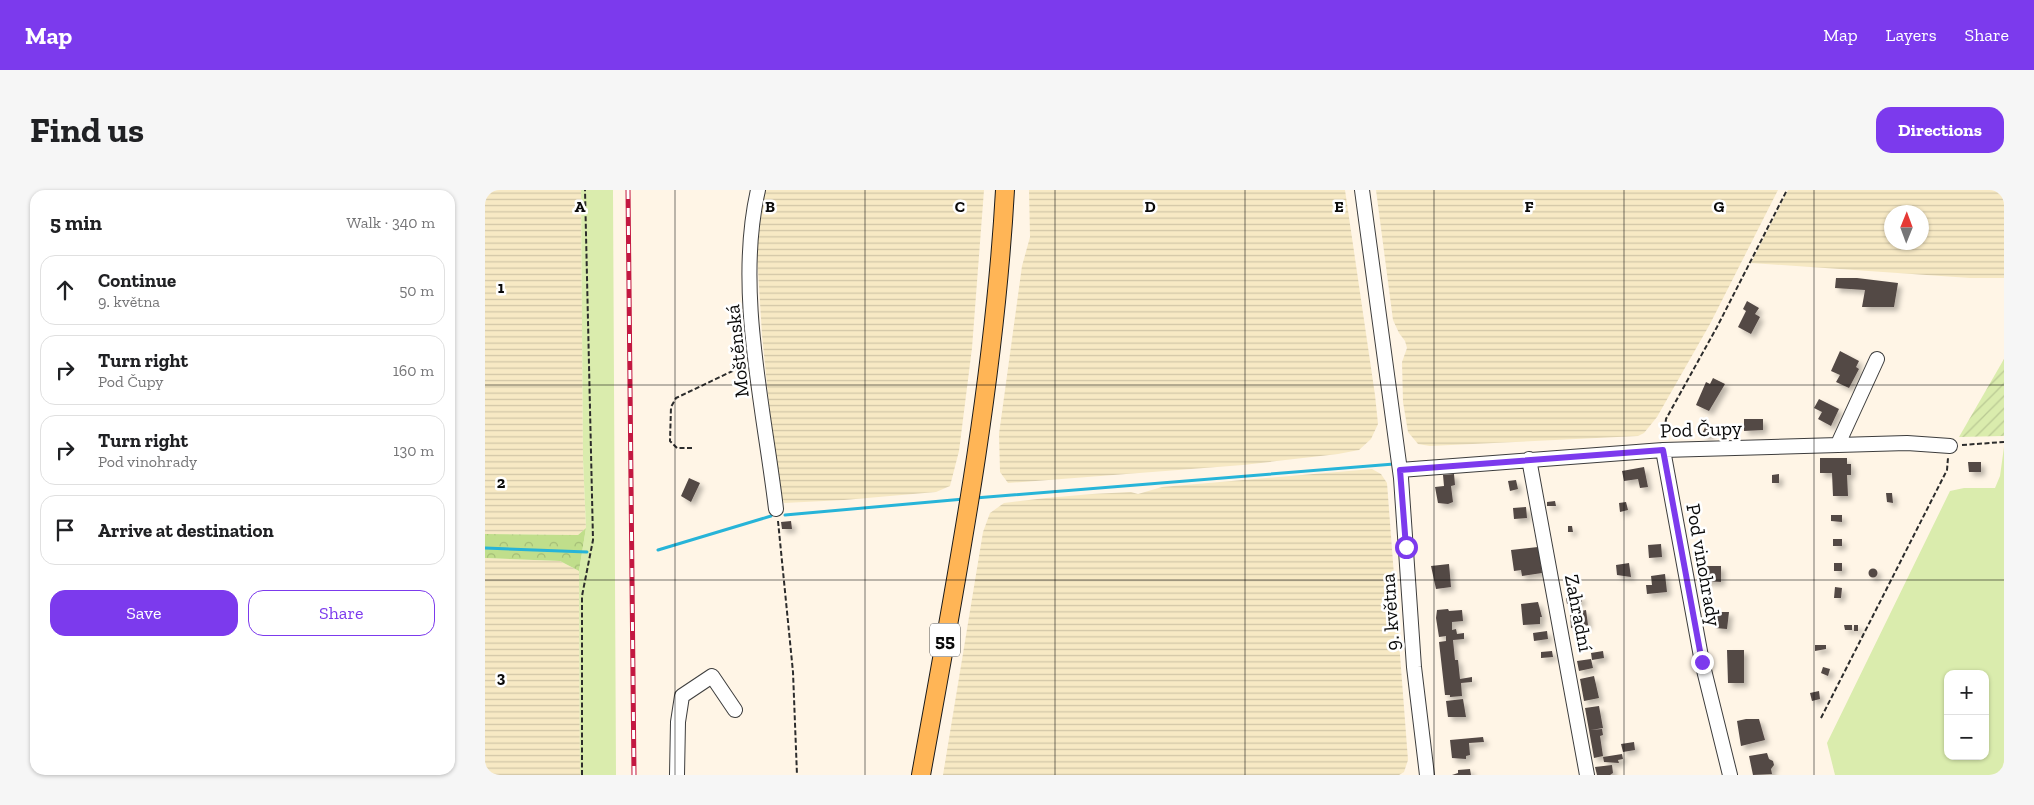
<!DOCTYPE html>
<meta charset="utf-8">
<style>
body{margin:0;font-family:"Zilla Slab",serif;background:#f6f6f6;color:#202124}
.controls{position:absolute;right:15px;bottom:15px;display:grid;overflow:hidden;border-radius:10px;box-shadow:0 1px 4px #0004}
.controls button{width:45px;height:45px;display:grid;place-items:center;padding:0;border:0;border-bottom:1px solid #e0e0e0;background:#fff;color:#202124;font:25px sans-serif}
.compass{position:absolute;left:1399px;top:15px;width:45px;height:45px;border-radius:50%;background:#fff;box-shadow:0 1px 4px #0004;rotate:1deg}
.stop{position:absolute;width:15px;height:15px;margin:-11px;border:4px solid #7c3aed;border-radius:50%;background:#fff}
.stop.end{background:#7c3aed;border-color:#fff;box-shadow:0 1px 5px #0008}
.list{margin:0;padding:0;list-style:none}
h2{display:flex;justify-content:space-between;align-items:center;height:65px;margin:0;padding:0 20px;font-size:21px}
h2 small{font-size:16px;font-weight:400;color:#757577}
.list li{display:grid;grid-template-columns:32px 1fr auto;gap:15px;align-items:center;box-sizing:border-box;height:70px;margin:0 10px 10px;padding:0 10px;border:1px solid #e0e0e0;border-radius:15px}
.list b{display:block;font-size:19px;white-space:nowrap}
.list p{margin:0;font-size:16px;white-space:nowrap;color:#757577}
.list em{font-size:16px;font-style:normal;color:#757577}
.actions{display:flex;gap:10px;padding:15px 20px}
.actions a{flex:1;padding:11px 0;border:1px solid #7c3aed;border-radius:15px;text-align:center;font-size:18px;color:#7c3aed}
.actions .main{background:#7c3aed;color:#fff}
.icon{flex:none;width:28px;height:28px;fill:none;stroke:currentColor;stroke-width:2;stroke-linecap:round;stroke-linejoin:round}
.map{position:relative;flex:none;width:1519px;height:585px;overflow:hidden;border-radius:15px}
header{display:flex;align-items:center;gap:30px;box-sizing:border-box;height:70px;padding:0 25px;background:#7c3aed;color:#fff}
header strong{font-size:24px}
nav{display:flex;gap:28px;margin-inline-start:auto;font-size:18px}
.intro{display:flex;align-items:center;justify-content:space-between;box-sizing:border-box;height:120px;padding:0 30px}
h1{margin:0;font-size:35px}
.button{padding:12px 22px;border-radius:15px;background:#7c3aed;color:#fff;font-size:18px;font-weight:700}
main{display:flex;gap:30px;padding:0 30px}
aside{flex:1;background:#fff;border-radius:15px;box-shadow:0 1px 4px #0004}
.map>svg:first-child{display:block}
.farmland{fill:url(#farmland-rules);fill-rule:evenodd}
.grass{fill:#daecad;fill-rule:evenodd}
.forest{fill:url(#forest-crowns)}
.garden{fill:url(#garden-furrows)}
.lines{fill:none;stroke-linecap:round;stroke-linejoin:round}
.stream{stroke:#27b4d8;stroke-width:3}
.building{fill:#534845;filter:url(#shadow)}
.minor-casing{stroke:#3d3d3d;stroke-width:16}
.major-casing{stroke:#1b1b1b;stroke-width:20}
.path{stroke:#2c2c2c;stroke-width:2;stroke-dasharray:5 2.5;stroke-linecap:butt}
.minor{stroke:#fff;stroke-width:14}
.major{stroke:#ffb556;stroke-width:18}
.rail-casing{stroke:#c31841;stroke-width:5}
.rail{stroke:#fff;stroke-width:3;stroke-dasharray:9;stroke-linecap:butt}
.route{stroke:#7c3aed;stroke-width:6}
.grid{fill:none;stroke:#0a0a0a;stroke-width:1;stroke-opacity:0.55}
.labels{text-anchor:middle;stroke-width:5;stroke-linejoin:round;paint-order:stroke}
.shield{fill:#fff;stroke:#545454;stroke-width:1}
.shield-label{font-size:19px;font-weight:bold;fill:#0a0a0a}
.street-label{font-size:20px;fill:#0a0a0a;stroke:#fff}
.grid-label{font-size:16px;text-anchor:middle;font-weight:bold;fill:#0a0a0a;stroke:#fff;stroke-width:5;stroke-linejoin:round;paint-order:stroke}
</style>
<header>
<strong>Map</strong>
<nav><a>Map</a><a>Layers</a><a>Share</a></nav>
</header>
<div class="intro"><h1>Find us</h1><a class="button">Directions</a></div>
<main>
<aside>
<h2>5 min<small>Walk · 340 m</small></h2>
<ul class="list">
<li><svg class="icon" aria-label="ahead" viewBox="0 0 24 24"><path d="M12 20V5M6 11l6-6 6 6"/></svg><div><b>Continue</b><p>9. května</p></div><em>50 m</em></li>
<li><svg class="icon" aria-label="right" viewBox="0 0 24 24"><path d="M7 20v-9h11M14 6l5 5-5 5"/></svg><div><b>Turn right</b><p>Pod Čupy</p></div><em>160 m</em></li>
<li><svg class="icon" aria-label="right" viewBox="0 0 24 24"><path d="M7 20v-9h11M14 6l5 5-5 5"/></svg><div><b>Turn right</b><p>Pod vinohrady</p></div><em>130 m</em></li>
<li><svg class="icon" aria-label="arrive" viewBox="0 0 24 24"><path d="M6 21V4h12l-3 4 3 4H6"/></svg><div><b>Arrive at destination</b></div></li>
</ul>
<div class="actions"><a class="main">Save</a><a>Share</a></div>
</aside>
<div class="map">
<svg width="1519" height="585" viewBox="0 0 1519 585">
<defs>
<pattern id="farmland-rules" width="6" height="5" patternUnits="userSpaceOnUse" patternTransform="scale(1.25)"><rect width="6" height="5" fill="#f7e9c4"/><path d="M0 2.5h6" fill="none" stroke="#d2c6a7"/></pattern>
<pattern id="forest-crowns" width="20" height="18" patternUnits="userSpaceOnUse" patternTransform="scale(1.25)"><rect width="20" height="18" fill="#c0de8b"/><path d="M2 6a3 3 0 1 1 6 0M12 15a3 3 0 1 1 6 0" fill="none" stroke="#a4bd77"/></pattern>
<pattern id="garden-furrows" width="10" height="10" patternUnits="userSpaceOnUse" patternTransform="scale(1.25)"><rect width="10" height="10" fill="#daecad"/><path d="M-1 1l2-2M0 10L10 0M9 11l2-2" fill="none" stroke="#bac994"/></pattern>
<filter id="shadow"><feDropShadow dx="4" dy="4" stdDeviation="2.5" flood-color="#0004"/></filter>
</defs>
<rect width="100%" height="100%" fill="#fff5e6"/>
<path class="farmland" d="M0 0H96L98 269 101 338 93 345 0 344Z
M280 0H499L487 158 474 261 465 296 451 302 359 310 299 313 293 303 277 145 272 64 273 42Z
M544 0H860L890 205 893 234 886 249 874 260 853 264 758 275 523 293 515 282 514 244 537 76 545 47Z
M891 0H1293L1225 134 1172 227 1159 243 1153 246 945 256 933 254 923 242 918 212 917 172 922 158 920 151 914 143 908 130Z
M1303 0H1519V88H1485L1266 73ZM1436 22V52H1406V22Z
M887 279 896 284 902 293 923 570 919 582 914 585H458L498 342 505 323 519 313 561 308 607 304 646 302 653 304 677 297Z
M0 368 75 371 94 381 95 585H0Z"/>
<path class="grass" d="M96 0H128L131 585H95L94 381 101 338 98 269Z
M1519 257V585H1350L1342 553 1465 301 1479 298H1510L1515 286ZM1463 484H1500V566H1463Z"/>
<path class="forest" d="M101 338 94 381 75 371 0 368V344L93 345Z"/>
<path class="garden" d="M1519 169V246L1474 247Z"/>
<g class="lines">
<path class="stream" d="M490 308 909 274
M300 325 479 309
M0 358 102 362
M173 360 286 326"/>
</g>
<path class="building" d="M1351 88H1372L1413 93 1409 117H1377L1380 100 1350 98Z
M1262 111 1274 118 1270 124 1275 127 1266 144 1253 137 1261 121 1258 119Z
M1355 161 1374 171 1371 177 1374 179 1364 198 1351 192 1355 185 1346 181Z
M1228 188 1240 194 1224 221 1211 215 1221 192 1225 194Z
M1334 209 1354 219 1346 236 1333 229 1337 222 1329 218Z
M1259 229H1278V240L1259 241Z
M1222 233 1228 236 1223 247 1217 244Z
M1335 268H1362V274H1366V285H1362L1363 306H1348L1347 283H1335Z
M1483 272H1496V282H1484Z
M1159 277 1163 297 1155 298 1153 289 1139 291 1137 281Z
M969 284 970 295 966 296 968 312 963 314 953 313 950 297 959 296 958 285Z
M1294 284V293H1287V285Z
M204 288 215 293 206 312 196 306Z
M1031 290 1033 299 1025 301 1023 291Z
M1401 303H1407L1408 313 1402 312Z
M1070 311 1071 316H1062V312Z
M1141 312 1143 320 1135 322 1134 313Z
M1041 317 1042 328 1029 329 1028 318Z
M1346 325H1357V332L1346 331Z
M306 331 307 339H297L296 332Z
M1083 336H1087L1088 342H1083Z
M1348 349H1357V356H1348Z
M1176 354 1177 367 1164 368 1163 355Z
M1053 357 1057 383 1037 386 1036 380 1029 381 1026 360Z
M1144 373 1146 387 1132 385 1131 375Z
M1349 373H1357V381H1349Z
M964 374 966 397 951 399 946 376Z
M1219 376H1236V392L1217 391Z
M1383.5 383a4.5 4.5 0 1 1 9 0a4.5 4.5 0 1 1-9 0Z
M1180 384 1182 402 1162 404 1161 395H1167L1166 386Z
M1350 397 1357 398 1356 408H1349Z
M1096 406 1097 412 1082 414 1081 408Z
M1053 412 1057 427H1055V434L1038 435 1036 414Z
M963 419 964 421 977 420 978 431 967 432V440L971 439 972 444 979 443V449L968 450 970 470H973L975 489 987 487V492L976 493 977 506 965 507V505H960L954 452 961 451V446L954 447 951 428 952 420Z
M1101 420 1103 435 1086 438 1085 423Z
M1231 422H1244L1242 439 1230 438Z
M1359 435H1367V440H1360Z
M1369 435H1373V441H1369Z
M1062 441 1063 449 1049 451 1048 443Z
M1330 455H1341V459L1330 461Z
M1242 460H1259V493H1243Z
M1067 461 1068 467 1056 468V462Z
M1118 461 1119 468 1107 470 1106 463Z
M1106 469 1108 478 1094 481 1092 471Z
M1338 477 1345 479 1343 486 1336 483Z
M1109 486 1114 508 1099 511 1095 489Z
M1334 501 1335 509 1327 511 1325 503Z
M978 509 981 527H963L961 511Z
M1114 516 1118 538 1106 540 1117 539 1118 545 1115 546 1118 566 1109 568 1100 518Z
M1261 529H1274L1280 550 1256 556 1252 531Z
M998 547 999 552 984 553 985 565 981 566V569L967 568 965 550Z
M1149 552 1150 560 1138 562 1136 554Z
M1282 563 1284 569 1288 571 1289 575 1286 579 1287 584 1268 585 1264 566Z
M1137 564 1138 569 1133 570 1134 573 1119 572 1118 567Z
M1127 575 1128 583 1125 585H1112L1110 577Z
M985 579 986 585H967L973 583V580Z"/>
<g class="lines">
<defs>
<path id="minor" d="M273 0C250 100 279 217 291 319
M877 0 916 288 929 477 942 585
M1353 254 1392 169
M1178 260 1217 472 1245 585
M1044 269 1102 585
M915 280 1178 260 1422 253 1465 256
M192 585 193 532 197 506 227 486 250 520"/>
<path id="major" d="M436 585C471 391 509 197 520 0"/>
</defs>
<use href="#minor" class="minor-casing"/>
<use href="#major" class="major-casing"/>
<path class="path" d="M1179 247 1181 229 1232 137 1302 0
M1477 255 1519 252
M207 258H192L185 251 186 217 191 208 258 176
M293 331 308 482 312 585
M1336 528 1462 280 1463 268
M97 585V406L108 350 100 0"/>
<use href="#minor" class="minor"/>
<use href="#major" class="major"/>
<defs>
<path id="rail" d="M143 0 149 585"/>
</defs>
<use href="#rail" class="rail-casing"/>
<use href="#rail" class="rail"/>
</g>
<g class="lines">
<path class="route" d="M921 357 915 280 1178 260 1217 472"/>
</g>
<path class="grid" d="M190 0V585M380 0V585M570 0V585M760 0V585M949 0V585M1139 0V585M1329 0V585M0 195H1519M0 390H1519"/>
<g class="labels">
<rect class="shield" x="445" y="433.5" width="30" height="33" rx="4"/>
<g class="shield-label">
<text x="460" y="457">55</text>
</g>
<g class="street-label">
<text transform="translate(252 161) rotate(-96)" y="7">Moštěnská</text>
<text transform="translate(1216 239) rotate(-2)" y="7">Pod Čupy</text>
<text transform="translate(1219 375) rotate(80)" y="7">Pod vinohrady</text>
<text transform="translate(905 422) rotate(-94)" y="7">9. května</text>
<text transform="translate(1094 423) rotate(79)" y="7">Zahradní</text>
</g>
</g>
<g class="grid-label">
<text x="95" y="22">A</text>
<text x="285" y="22">B</text>
<text x="475" y="22">C</text>
<text x="665" y="22">D</text>
<text x="854" y="22">E</text>
<text x="1044" y="22">F</text>
<text x="1234" y="22">G</text>
<text x="16" y="103">1</text>
<text x="16" y="298">2</text>
<text x="16" y="493">3</text>
</g>
</svg>
<div class="controls">
<button>+</button>
<button>−</button>
</div>
<svg class="compass" viewBox="-18 -18 36 36"><path d="M0-13l5 13h-10z" fill="#e53935"/><path d="M0 13l5-13h-10z" fill="#757577"/></svg>
<div class="stop" style="left:921px;top:357px"></div>
<div class="stop end" style="left:1217px;top:472px"></div>
</div>
</main>
